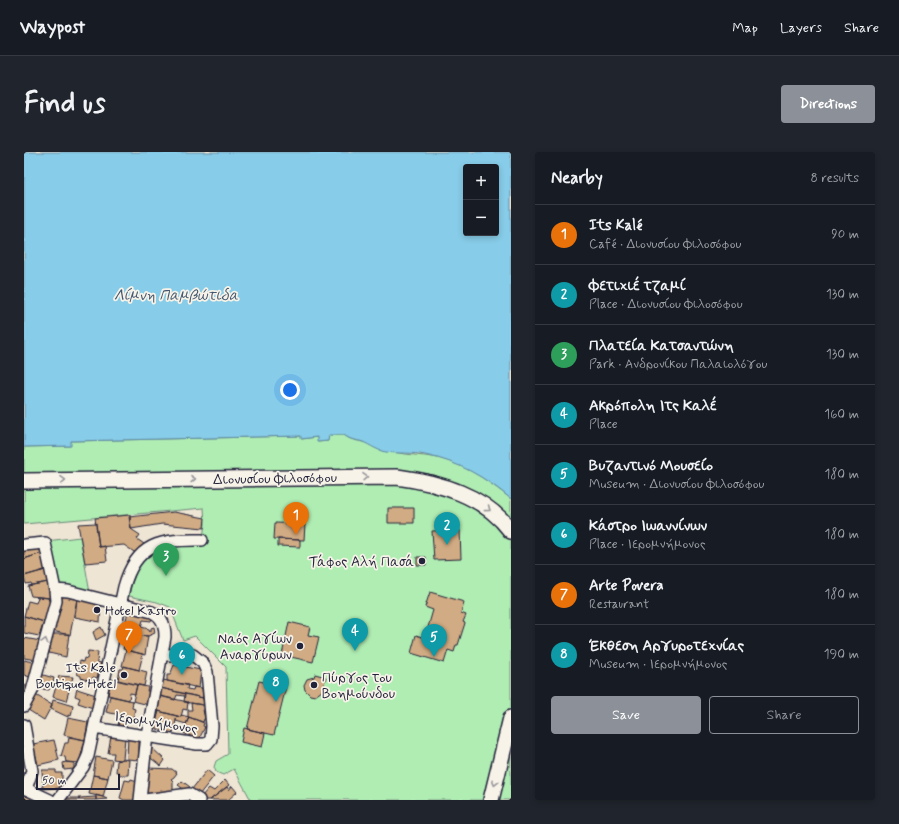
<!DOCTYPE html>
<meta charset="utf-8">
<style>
body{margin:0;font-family:Mynerve,sans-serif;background:#20242c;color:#f1f3f6}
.controls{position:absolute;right:12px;top:12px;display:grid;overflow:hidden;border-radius:4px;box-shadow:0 2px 6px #0003}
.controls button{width:36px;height:36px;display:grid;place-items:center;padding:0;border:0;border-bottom:1px solid #363941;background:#171b24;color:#f1f3f6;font:20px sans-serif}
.scale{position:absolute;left:12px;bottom:10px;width:84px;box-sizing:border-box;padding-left:4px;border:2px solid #22223b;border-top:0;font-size:11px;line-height:14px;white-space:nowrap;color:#22223b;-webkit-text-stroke:3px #f7f3e8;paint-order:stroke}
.you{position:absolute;left:266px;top:238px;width:14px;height:14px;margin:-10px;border:3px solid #fff;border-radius:50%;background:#1a73e8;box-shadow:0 0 0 6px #1a73e833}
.badge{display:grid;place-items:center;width:26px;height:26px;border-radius:50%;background:#8c9099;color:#fff;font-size:13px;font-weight:700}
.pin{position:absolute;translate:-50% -33px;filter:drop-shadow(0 1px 2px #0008)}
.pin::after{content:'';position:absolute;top:21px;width:14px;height:12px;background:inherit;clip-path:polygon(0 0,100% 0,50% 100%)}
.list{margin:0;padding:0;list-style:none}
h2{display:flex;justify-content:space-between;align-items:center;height:52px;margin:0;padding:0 16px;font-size:17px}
h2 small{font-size:13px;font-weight:400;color:#9ea1a6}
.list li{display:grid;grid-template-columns:26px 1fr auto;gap:12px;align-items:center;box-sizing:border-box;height:60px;padding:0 16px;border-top:1px solid #363941}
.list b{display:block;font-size:15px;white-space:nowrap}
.list p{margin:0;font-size:13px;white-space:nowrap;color:#9ea1a6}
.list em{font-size:13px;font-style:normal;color:#9ea1a6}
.actions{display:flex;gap:8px;padding:12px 16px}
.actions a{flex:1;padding:9px 0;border:1px solid #8c9099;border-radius:4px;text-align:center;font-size:14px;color:#8c9099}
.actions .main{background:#8c9099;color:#fff}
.map{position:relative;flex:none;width:487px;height:648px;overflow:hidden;border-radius:4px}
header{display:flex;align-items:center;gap:24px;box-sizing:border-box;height:56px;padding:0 20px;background:#171b24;border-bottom:1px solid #363941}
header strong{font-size:19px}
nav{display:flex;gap:22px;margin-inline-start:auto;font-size:14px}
.intro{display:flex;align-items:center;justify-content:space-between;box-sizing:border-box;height:96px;padding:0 24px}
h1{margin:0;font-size:28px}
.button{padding:10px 18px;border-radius:4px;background:#8c9099;color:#fff;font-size:14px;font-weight:700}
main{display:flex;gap:24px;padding:0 24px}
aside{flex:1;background:#171b24;border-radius:4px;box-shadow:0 2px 6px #0003}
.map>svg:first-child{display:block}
.green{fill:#b0edb3;stroke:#698877}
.water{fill:#87cce8;stroke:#5f88a3;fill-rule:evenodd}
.building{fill:#d1ab83;stroke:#22223b}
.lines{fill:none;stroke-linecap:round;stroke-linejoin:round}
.street-casing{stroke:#22223b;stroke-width:14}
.secondary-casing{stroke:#22223b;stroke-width:18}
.street{stroke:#f7f3e8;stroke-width:11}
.secondary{stroke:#f7f3e8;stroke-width:15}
.oneway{stroke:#97959a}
.poi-dot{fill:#22223b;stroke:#f7f3e8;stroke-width:1.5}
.labels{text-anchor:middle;stroke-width:3.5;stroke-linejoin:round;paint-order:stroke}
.street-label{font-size:14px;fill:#22223b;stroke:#f7f3e8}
.poi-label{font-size:14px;fill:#22223b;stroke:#f7f3e8;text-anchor:end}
.water-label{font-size:15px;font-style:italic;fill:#40556f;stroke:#f7f3e8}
</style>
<header>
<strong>Waypost</strong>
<nav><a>Map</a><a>Layers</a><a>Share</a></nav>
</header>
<div class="intro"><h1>Find us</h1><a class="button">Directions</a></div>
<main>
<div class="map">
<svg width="487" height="648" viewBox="0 0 487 648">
<rect width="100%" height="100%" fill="#efe5d4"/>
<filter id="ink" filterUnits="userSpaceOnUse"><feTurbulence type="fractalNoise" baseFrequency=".025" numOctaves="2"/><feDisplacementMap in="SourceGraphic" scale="8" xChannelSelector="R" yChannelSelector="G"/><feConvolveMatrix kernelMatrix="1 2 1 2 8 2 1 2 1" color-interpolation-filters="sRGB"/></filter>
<g filter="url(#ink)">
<path class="green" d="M304 283H320C327 289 333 288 342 291 353 294 364 298 375 301 392 304 408 303 424 309 448 317 467 331 487 347V648H227L210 617 199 623 192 620 190 615 192 609 204 602 202 515 171 484 159 488 146 455 133 450 105 444C114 397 135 393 178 392L181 372 180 356 0 372V295L46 294 47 289 277 284 278 287 293 285 294 290 304 289Z
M56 385 66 441 34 435 22 389Z"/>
<path class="water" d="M0 0H487V347C461 325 435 310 401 303 388 300 375 302 362 300 354 299 346 293 339 290 330 287 328 289 320 283H305L304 289 293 290V285L277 287V284L47 289V294L0 295ZM442 15H472V81H442Z"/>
<path class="building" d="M364 356H390V371H364Z
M150 360 181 366 180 376 138 372 107 377 105 365Z
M106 363 107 377 116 383 113 387 120 392 113 402 100 393 75 395 71 366Z
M72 371 75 395 81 394 83 409 61 411 54 372Z
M251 371 281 372 280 388 250 387Z
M436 378 437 407 410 408 408 379Z
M254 387 276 388V395L254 394Z
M15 392 18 401 0 407V393Z
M18 401 21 418 0 424V407Z
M393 405H402V413H393Z
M21 418 24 430 8 433 7 431 2 432 0 424Z
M24 430 27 446 7 444 4 434Z
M406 440 440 450 437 461 442 463 439 470 441 471 434 493H432L430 500 424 498 420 511 387 501 392 483 401 486 409 458 401 455Z
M37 444 53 447 46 483 28 479Z
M14 445 24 446 28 457 24 471 0 464 4 449 12 451Z
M53 447 77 452 76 470 51 465Z
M104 459 128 466 127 469 119 468 117 475 125 477 126 479H127V476L130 475 131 481 124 484 99 482Z
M0 464 20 470 15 484 0 481Z
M265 470 286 475 284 483 295 485 289 510 258 503Z
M77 475 81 483 72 488 69 480Z
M29 482H45L42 505 25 501Z
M103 483 124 484 121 503 99 497Z
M0 486 17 489 13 508 0 506Z
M102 498 119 502 115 518 98 514Z
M64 499 74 500 73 510 77 511 73 526 69 525 68 529 57 526V524L53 522 56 509 59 510 60 506 63 507Z
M0 508 13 511 9 523 7 522 6 525 0 523Z
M150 513 177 518 175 536 143 529V523H146Z
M100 514 123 520 120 534 94 528 96 517H99Z
M16 522 30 526 28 535H26L25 538 11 536Z
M291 522 302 525 298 539 291 544 286 543 281 538 280 533 283 527 290 525Z
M35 524 49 525 42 549 29 545Z
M87 527 113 533 111 542 106 541 105 548 84 543Z
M139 528 164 533 163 537 169 538 170 535 178 536 179 546 137 536Z
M235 529 262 535 250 583 223 577Z
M0 532 6 539 0 544Z
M113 533 124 535 123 539 128 540 125 553 109 549Z
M137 536 161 542 160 544 153 543 151 548 136 544Z
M53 537 72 543 69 556 54 551 56 546 51 544Z
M10 542 28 553 20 568 1 556Z
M161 542 179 546 180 553 160 550Z
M86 544 109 549 108 556 111 557 109 566 82 560Z
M136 544 164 550 163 558 159 557 157 565 134 559Z
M29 548 49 554 47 564 44 563V565L27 557Z
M167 551 178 553 181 567H180L179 570 164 565V558H168Z
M135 559 153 564 149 581 133 577V575L131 574Z
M157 563 165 565 162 572 152 569 153 564 157 565Z
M96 565 102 567 101 574 94 573Z
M165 565 180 571 179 574 181 575 175 587 159 581Z
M44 566 64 570 61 588 40 583Z
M220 576 241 581 238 595 217 590Z
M87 584 101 586 99 607 96 608 89 607 90 601H84Z
M104 584 115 585V608L103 607Z
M45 585 61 588 55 611 42 610 41 605 37 604 41 591H44Z
M30 588 35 608 14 613 9 592Z
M127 595 141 608 137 614 124 604Z
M72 605 88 608 84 626 69 623Z
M99 607 105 608 104 623H96L95 620H92L93 609Z
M42 610 50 611V617L40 618 39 611Z
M124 616 148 617 153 621 150 625 147 627 149 629V639L119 642Z
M18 618H32V621H38V636L19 637Z
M183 618 190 624 175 643 168 637Z
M69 623 84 626 79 645 65 642Z
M107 627 116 630 112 648H100L96 646 101 628 106 629Z
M201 628 205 633 186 648H180L177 645 185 636 190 639Z
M158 629 166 635 162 639 154 633Z
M208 634 213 640 204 648H186L203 635 205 638Z
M0 643 7 646 6 648H0Z
M72 643 79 645 83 647 72 648Z
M72 645V648H55V646Z
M38 646H55V648H38Z"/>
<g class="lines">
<defs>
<path id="street" d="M0 393 21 391 31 438 32 449 8 539 0 554
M31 438 44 439 128 460C139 465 141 474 141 485L123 583 116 648
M0 573 8 619 2 637
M70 576 173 592H183L187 587 188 574 183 520 179 511 169 503H138
M0 636 26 648
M34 648 59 615 64 604 100 435C112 391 137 387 178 388
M121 648 165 642 175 648"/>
<path id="secondary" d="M0 329 373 325C416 331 460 343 487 379
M467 648 487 566"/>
</defs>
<use href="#street" class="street-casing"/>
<use href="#secondary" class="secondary-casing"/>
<use href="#street" class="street"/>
<use href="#secondary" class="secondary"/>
</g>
<defs><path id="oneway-chevron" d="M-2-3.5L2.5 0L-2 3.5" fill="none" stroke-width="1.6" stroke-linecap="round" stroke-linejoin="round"/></defs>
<g class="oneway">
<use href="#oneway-chevron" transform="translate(341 325) rotate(-1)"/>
<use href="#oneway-chevron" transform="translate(169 327) rotate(-1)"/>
<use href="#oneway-chevron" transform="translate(39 328) rotate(-1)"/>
<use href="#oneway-chevron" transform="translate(464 357) rotate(37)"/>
<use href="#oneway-chevron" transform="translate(21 489) rotate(-75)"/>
<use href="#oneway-chevron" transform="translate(471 631) rotate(104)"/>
</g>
</g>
<g class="poi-dot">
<circle cx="398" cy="409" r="4"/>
<circle cx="73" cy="458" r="4"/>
<circle cx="276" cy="494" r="4"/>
<circle cx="100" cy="523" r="4"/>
<circle cx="290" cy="533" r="4"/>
</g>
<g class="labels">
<g class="street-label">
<text transform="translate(251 326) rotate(-1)" y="5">Διονυσίου Φιλοσόφου</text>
<text transform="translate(132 570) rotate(9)" y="5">Ιερομνήμονος</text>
</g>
<g class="poi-label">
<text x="390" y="414">Τάφος Αλή Πασά</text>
<text x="81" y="463" text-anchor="start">Hotel Kastro</text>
<text x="268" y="491">Ναός Αγίων<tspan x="268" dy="16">Αναργύρων</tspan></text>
<text x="92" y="520">Its Kale<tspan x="92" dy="16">Boutique Hotel</tspan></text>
<text x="298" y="530" text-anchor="start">Πύργος του<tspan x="298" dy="16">Βοημούνδου</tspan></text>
</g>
<g class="water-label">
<text x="152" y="148">Λίμνη Παμβώτιδα</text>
</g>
</g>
</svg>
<div class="controls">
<button>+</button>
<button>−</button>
</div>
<div class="scale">50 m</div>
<div class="you"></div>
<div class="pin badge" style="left:272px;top:383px;background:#e8710a">1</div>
<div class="pin badge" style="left:423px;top:393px;background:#0f9aa8">2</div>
<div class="pin badge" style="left:142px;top:424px;background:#2e9e5b">3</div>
<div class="pin badge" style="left:331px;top:499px;background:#0f9aa8">4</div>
<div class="pin badge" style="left:410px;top:505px;background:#0f9aa8">5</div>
<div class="pin badge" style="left:158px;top:523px;background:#0f9aa8">6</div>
<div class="pin badge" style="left:105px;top:502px;background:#e8710a">7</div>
<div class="pin badge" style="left:252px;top:550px;background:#0f9aa8">8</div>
</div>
<aside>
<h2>Nearby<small>8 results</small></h2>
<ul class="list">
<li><span class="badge" style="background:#e8710a">1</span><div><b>Its Kalé</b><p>Café · Διονυσίου Φιλοσόφου</p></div><em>90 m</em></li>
<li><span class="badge" style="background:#0f9aa8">2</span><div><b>Φετιχιέ τζαμί</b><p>Place · Διονυσίου Φιλοσόφου</p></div><em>130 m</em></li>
<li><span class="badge" style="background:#2e9e5b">3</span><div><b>Πλατεία Κατσαντώνη</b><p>Park · Ανδρονίκου Παλαιολόγου</p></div><em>130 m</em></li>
<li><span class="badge" style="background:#0f9aa8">4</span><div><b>Ακρόπολη Ιτς Καλέ</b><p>Place</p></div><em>160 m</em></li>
<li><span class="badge" style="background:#0f9aa8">5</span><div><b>Βυζαντινό Μουσείο</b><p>Museum · Διονυσίου Φιλοσόφου</p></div><em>180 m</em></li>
<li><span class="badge" style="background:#0f9aa8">6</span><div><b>Κάστρο Ιωαννίνων</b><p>Place · Ιερομνήμονος</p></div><em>180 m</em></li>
<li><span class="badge" style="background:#e8710a">7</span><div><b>Arte Povera</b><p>Restaurant</p></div><em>180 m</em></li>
<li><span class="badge" style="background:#0f9aa8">8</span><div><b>Έκθεση Αργυροτεχνίας</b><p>Museum · Ιερομνήμονος</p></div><em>190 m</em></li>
</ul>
<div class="actions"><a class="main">Save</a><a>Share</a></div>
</aside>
</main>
